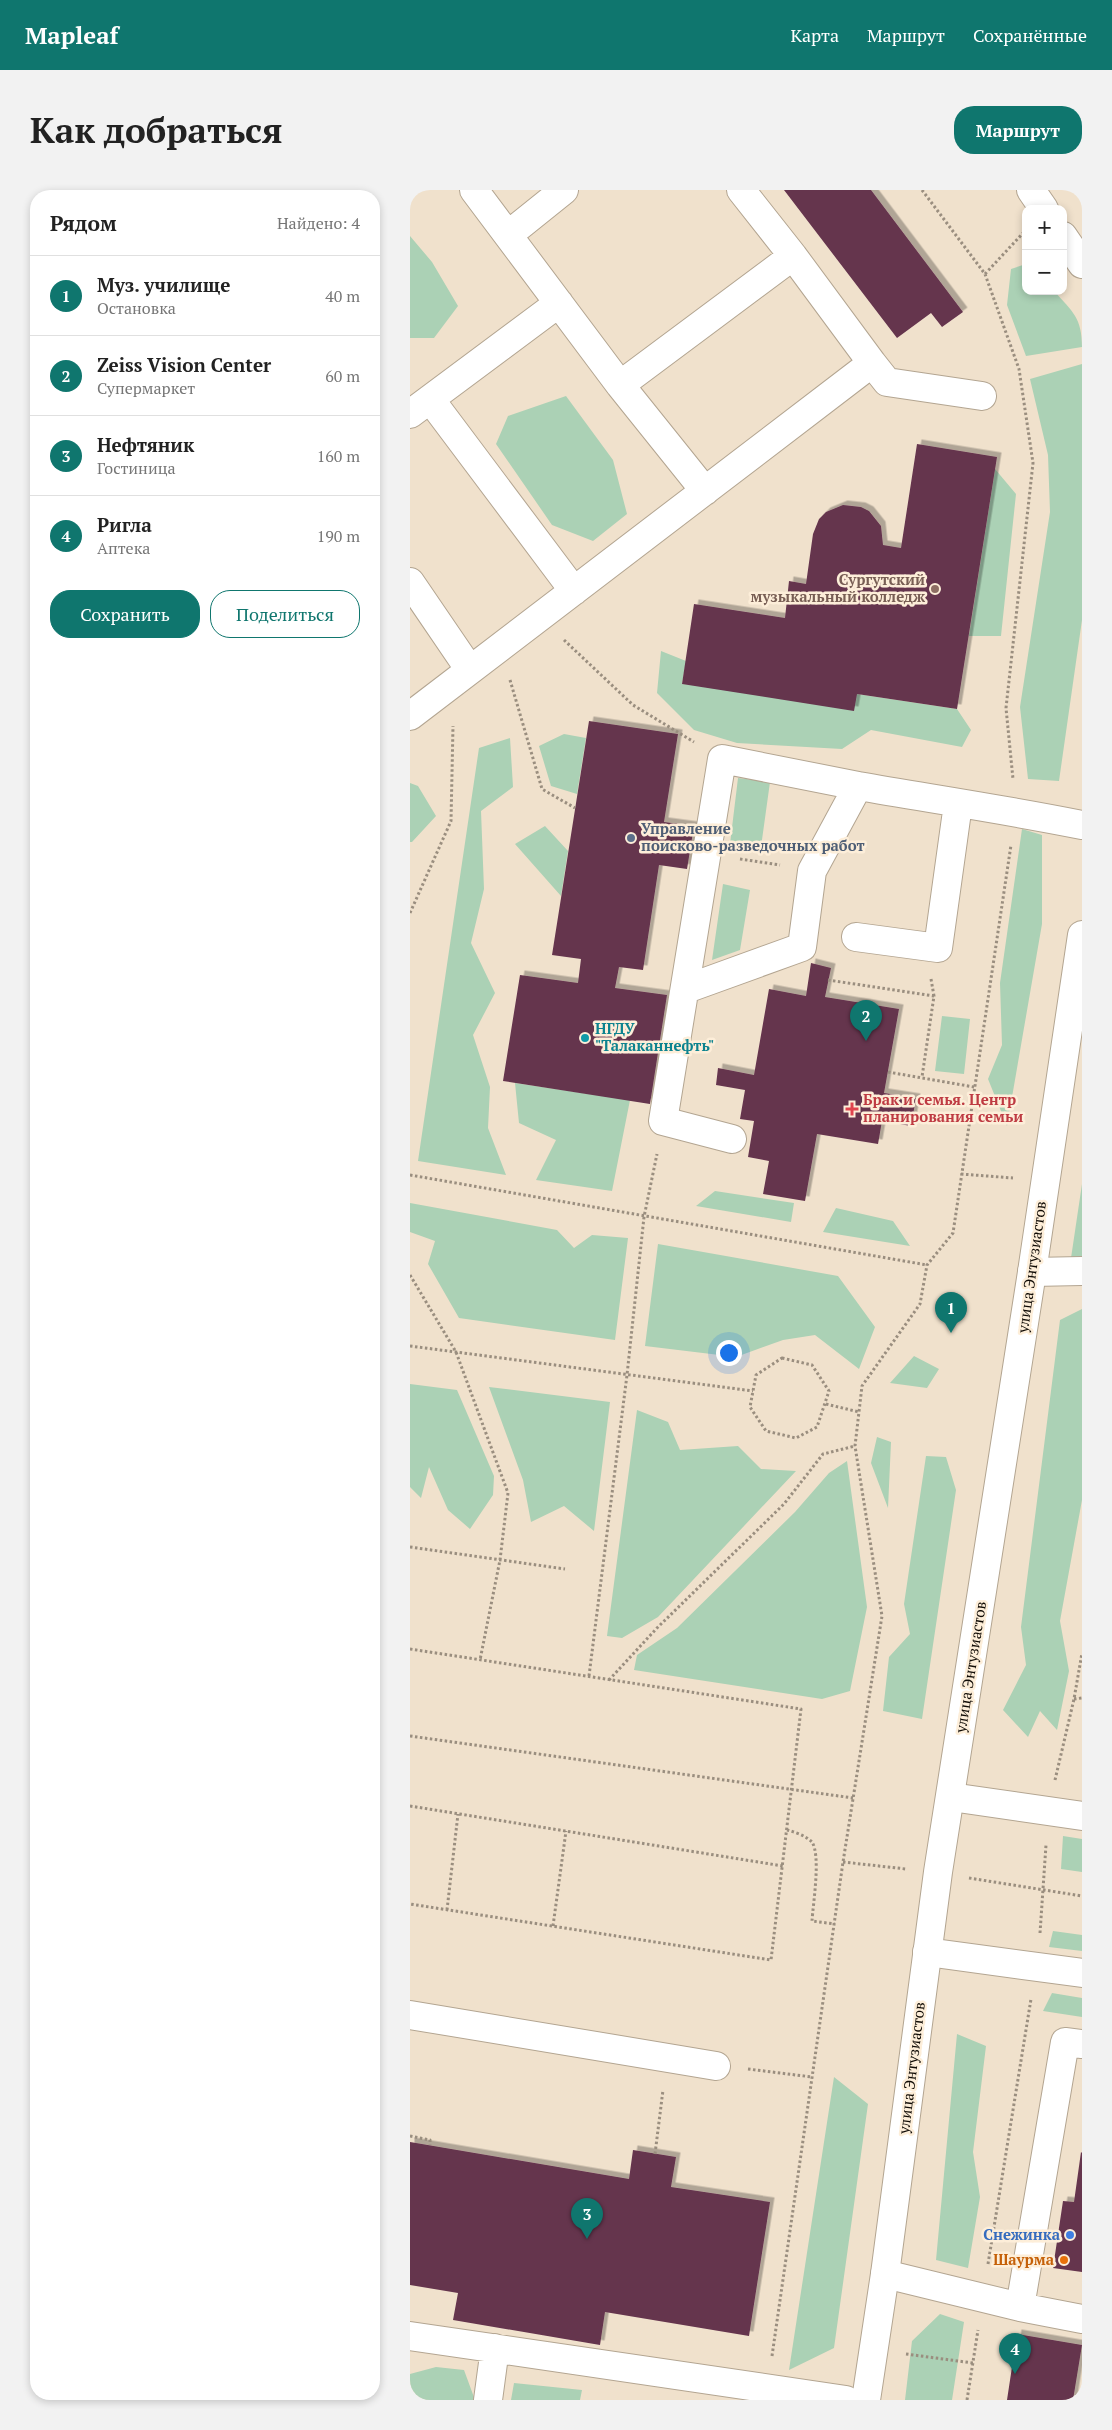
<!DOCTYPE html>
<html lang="ru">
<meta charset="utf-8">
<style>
body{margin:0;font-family:"PT Serif",serif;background:#f2f2f2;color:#222}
.controls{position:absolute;right:15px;top:15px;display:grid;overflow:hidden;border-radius:10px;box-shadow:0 2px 8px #0003}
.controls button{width:45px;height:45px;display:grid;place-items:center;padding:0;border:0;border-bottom:1px solid #e0e0e0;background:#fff;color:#222;font:25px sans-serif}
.you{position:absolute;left:318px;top:1162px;width:18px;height:18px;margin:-12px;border:4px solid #fff;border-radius:50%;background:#1a73e8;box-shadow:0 0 0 8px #1a73e833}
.badge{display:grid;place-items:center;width:32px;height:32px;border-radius:50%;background:#0f766e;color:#fff;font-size:16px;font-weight:700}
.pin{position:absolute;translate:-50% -41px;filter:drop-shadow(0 1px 2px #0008)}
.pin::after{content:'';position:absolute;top:26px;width:18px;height:15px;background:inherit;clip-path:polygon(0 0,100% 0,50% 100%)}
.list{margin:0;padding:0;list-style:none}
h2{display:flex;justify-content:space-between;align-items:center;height:65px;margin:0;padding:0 20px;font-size:21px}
h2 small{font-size:16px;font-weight:400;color:#767676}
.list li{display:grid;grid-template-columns:32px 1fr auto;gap:15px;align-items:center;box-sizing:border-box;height:80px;padding:0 20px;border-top:1px solid #e0e0e0}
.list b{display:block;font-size:19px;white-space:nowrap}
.list p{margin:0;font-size:16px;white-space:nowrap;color:#767676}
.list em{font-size:16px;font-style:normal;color:#767676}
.actions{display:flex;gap:10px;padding:15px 20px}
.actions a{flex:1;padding:11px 0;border:1px solid #0f766e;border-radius:20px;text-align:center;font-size:18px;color:#0f766e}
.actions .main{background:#0f766e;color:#fff}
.map{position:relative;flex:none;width:672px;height:2210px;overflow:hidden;border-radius:20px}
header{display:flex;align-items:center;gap:30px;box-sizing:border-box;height:70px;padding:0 25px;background:#0f766e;color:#fff}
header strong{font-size:24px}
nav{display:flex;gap:28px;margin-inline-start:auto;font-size:18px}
.intro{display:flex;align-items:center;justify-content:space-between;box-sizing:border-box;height:120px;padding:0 30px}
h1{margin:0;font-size:35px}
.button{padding:12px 22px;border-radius:20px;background:#0f766e;color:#fff;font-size:18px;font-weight:700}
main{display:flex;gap:30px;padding:0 30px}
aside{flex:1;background:#fff;border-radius:20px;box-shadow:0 2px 8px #0003}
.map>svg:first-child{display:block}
.green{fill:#abd1b5}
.building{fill:#65344e;filter:url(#shadow)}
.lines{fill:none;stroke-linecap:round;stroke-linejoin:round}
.minor-casing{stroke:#b3a591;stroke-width:30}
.major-casing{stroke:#b3a591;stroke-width:30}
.path{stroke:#9a8e7f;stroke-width:3;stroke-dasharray:2.5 2.5;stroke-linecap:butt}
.minor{stroke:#fff;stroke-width:28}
.major{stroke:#fff;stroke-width:28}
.education-dot{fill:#8d6e63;stroke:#fdeed9;stroke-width:2}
.service-dot{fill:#5c6f8a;stroke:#fdeed9;stroke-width:2}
.culture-dot{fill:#0f9aa8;stroke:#fdeed9;stroke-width:2}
.health-dot{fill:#e0444e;stroke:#fdeed9;stroke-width:2}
.shop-dot{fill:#3f7fe0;stroke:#fdeed9;stroke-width:2}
.food-dot{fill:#e8710a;stroke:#fdeed9;stroke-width:2}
.labels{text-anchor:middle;stroke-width:5;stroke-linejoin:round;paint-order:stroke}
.education-label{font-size:15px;font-weight:bold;fill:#785e54;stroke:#fdeed9;text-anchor:end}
.service-label{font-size:15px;font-weight:bold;fill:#4e5e75;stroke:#fdeed9;text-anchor:start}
.culture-label{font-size:15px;font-weight:bold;fill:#0d838f;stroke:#fdeed9;text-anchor:start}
.health-label{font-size:15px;font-weight:bold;fill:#be3a42;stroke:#fdeed9;text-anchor:start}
.street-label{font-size:15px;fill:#100b05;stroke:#fdeed9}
.shop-label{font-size:15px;font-weight:bold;fill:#366cbe;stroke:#fdeed9;text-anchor:end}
.food-label{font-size:15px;font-weight:bold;fill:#c56008;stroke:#fdeed9;text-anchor:end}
</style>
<header>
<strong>Mapleaf</strong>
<nav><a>Карта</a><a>Маршрут</a><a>Сохранённые</a></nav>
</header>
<div class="intro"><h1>Как добраться</h1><a class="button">Маршрут</a></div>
<main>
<aside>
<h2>Рядом<small>Найдено: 4</small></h2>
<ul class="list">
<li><span class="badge">1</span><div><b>Муз. училище</b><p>Остановка</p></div><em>40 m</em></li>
<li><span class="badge">2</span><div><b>Zeiss Vision Center</b><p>Супермаркет</p></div><em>60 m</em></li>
<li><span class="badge">3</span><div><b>Нефтяник</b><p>Гостиница</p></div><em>160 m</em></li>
<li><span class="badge">4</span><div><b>Ригла</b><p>Аптека</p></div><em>190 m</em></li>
</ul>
<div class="actions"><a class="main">Сохранить</a><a>Поделиться</a></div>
</aside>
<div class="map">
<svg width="672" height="2210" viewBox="0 0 672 2210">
<defs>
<filter id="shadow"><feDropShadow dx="4.5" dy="-4.5" stdDeviation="0" flood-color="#0004"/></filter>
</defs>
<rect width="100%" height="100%" fill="#f0e1cc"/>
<path class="green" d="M0 46 22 72 48 116 24 148H0Z
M616 74V101H644C663 122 672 128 672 157L616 166 597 115 601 79Z
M672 174V430L649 591 618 589 610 517 640 322 638 265 620 189Z
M156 206 203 270 217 324 183 351 142 335 86 254 98 226Z
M585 279 606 304 591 446H559Z
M251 461 276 471 272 494 447 504 547 519 561 540 552 557 461 540 432 559 327 553 284 540 247 503Z
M154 544 176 548 167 604 141 596 129 556Z
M100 548 103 597 71 621 74 699 61 753 85 803 63 845 80 897 78 938 96 985 8 971 69 558Z
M328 588 360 592 351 657 320 654Z
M0 593 8 596 26 626 2 652H0Z
M135 636 158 661 151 706 105 654Z
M612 639 632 645V734L597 936 578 889 592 855 590 793Z
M313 694 340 700 330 760 302 770Z
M532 826 560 829 554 884 525 881Z
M105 893 220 910 202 1001 126 990 146 950 109 933Z
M672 994V1067L661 1068Z
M305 1001 384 1013 381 1032 286 1016Z
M0 1013 147 1040 164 1058 182 1045 218 1048 205 1150 49 1128 18 1074 25 1051 0 1042Z
M426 1018 483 1031 500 1056 413 1042Z
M248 1054 428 1086 465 1137 449 1179 405 1145 373 1150 326 1167 235 1156Z
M672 1119V1310L650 1431 659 1481 647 1540 630 1521 618 1547 593 1520 616 1475 611 1437 650 1130Z
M504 1166 529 1179 517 1198 480 1193Z
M0 1194 47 1200 84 1286 83 1305 60 1339 38 1320 19 1277 11 1308 0 1297Z
M79 1197 200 1212 184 1341 154 1316 121 1332 113 1290Z
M227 1220 258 1232 270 1260 328 1256 351 1279 386 1281 248 1427 212 1448 197 1446Z
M467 1247 481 1252 478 1318 461 1273Z
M516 1266 536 1267 546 1300 512 1529 473 1521 479 1467 500 1444 494 1414Z
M437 1271 457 1417 440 1501 412 1509 224 1480 227 1465 267 1438 385 1322 419 1283Z
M653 1646 672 1649V1682L651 1679Z
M643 1741 672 1745V1761L639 1757Z
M642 1803 672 1808V1827L633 1821Z
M547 1844 576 1856 563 1962 570 2007 558 2078 526 2070Z
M424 1887 458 1914 424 2158 379 2180Z
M530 2124 554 2132 542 2210H495L502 2151Z
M26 2177 54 2180 65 2210H0V2184Z
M104 2193 172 2200 170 2210H101Z"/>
<path class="building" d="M374 0H461L553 122 532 137 521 123 487 148Z
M507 254 587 267 547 519 447 504 444 521 272 494 284 414 375 428 379 391 396 394 403 344 409 329 416 322 433 315 451 317 459 321 471 336 473 355 491 358Z
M179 531 268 544 254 632 284 636 277 679 249 675 233 780 209 777 205 798 257 805 240 914 93 891 110 785 168 793 171 769 142 765Z
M401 773 421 778 415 807 489 819 474 903 506 908 501 936 472 931 468 954 407 944 395 1011 353 1004 359 971 338 967 344 931 330 929 335 900 306 895 308 878 344 885 359 799 396 806Z
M0 1952 219 1989 223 1960 266 1967 261 1997 360 2012 339 2146 195 2122 190 2155 43 2130 48 2103 0 2095Z
M671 1962 672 1963V2082L643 2078 653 2011 664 2012Z
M607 2144 672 2155 663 2210H597Z"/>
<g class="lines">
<defs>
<path id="minor" d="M64 0 210 195 295 301
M98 45 154 0
M462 173 477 192 572 206
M210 195 383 66
M20 209 164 401
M0 224 149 113
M0 392 60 480
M0 526 462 173 383 66 331 0
M446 747 528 758 548 614
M276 799 392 757 402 681 448 596C523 609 598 620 672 635
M322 949 253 931 312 569 448 596
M622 1082 672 1081
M541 1607 672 1626
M517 1762 672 1783
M0 1825 306 1876
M475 2084 610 2117 672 2129
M610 2117 655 1852 672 1854
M0 2146 436 2210
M78 2210 85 2158"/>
<path id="major" d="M621 0 634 19
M653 46 672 74
M456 2210 475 2084 528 1682 622 1082 672 745"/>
</defs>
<use href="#minor" class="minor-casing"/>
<use href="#major" class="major-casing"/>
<path class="path" d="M512 0 575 84 609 179 623 273 596 518 603 589
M575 84 614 42
M154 450 223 515 284 552
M100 490 132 599 165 618
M330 669 370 675
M0 723 41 631 43 536
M521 789 524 806
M418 790 524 806 512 887
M478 882 564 897
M503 924 559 932
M551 984 603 988
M0 985 517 1075
M0 1085 46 1162 98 1303 90 1370 70 1470
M0 1156 343 1201
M372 1168 402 1175 419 1201 407 1237 386 1248 356 1241 340 1217 346 1185Z
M416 1214 449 1222
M0 1357 155 1379
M0 1459 391 1519 361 1770 0 1714
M179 1486 217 1185 234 1027 247 964
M199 1490 247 1438 374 1314 413 1264 445 1256
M664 1509 672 1508
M0 1546 443 1608
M645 1590 664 1509 672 1463
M0 1616 373 1676
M377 1640C385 1642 396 1646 402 1652 411 1666 403 1714 402 1731L425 1734
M433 1672 496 1679
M559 1688 672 1706
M37 1720 48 1624
M143 1736 156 1641
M630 1743 636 1655
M338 1879 402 1887
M0 1946 20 1950V1955
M245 1964 253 1900
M578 2074 621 1809
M496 2164 563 2173
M362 2166 433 1672 472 1426 445 1256 452 1196 510 1114 517 1075 543 1043 601 655
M557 2210 568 2140"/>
<use href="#minor" class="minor"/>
<use href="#major" class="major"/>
</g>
<circle class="education-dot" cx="525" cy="399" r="5"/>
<circle class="service-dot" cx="221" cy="648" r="5"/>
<circle class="culture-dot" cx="175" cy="848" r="5"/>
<path class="health-dot" d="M439.5 911.5h5v5h5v5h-5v5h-5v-5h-5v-5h5z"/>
<circle class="shop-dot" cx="660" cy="2045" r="5"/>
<circle class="food-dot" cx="654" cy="2070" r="5"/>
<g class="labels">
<g class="education-label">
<text x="515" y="395">Сургутский<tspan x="515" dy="17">музыкальный колледж</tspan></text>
</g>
<g class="service-label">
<text x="231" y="644">Управление<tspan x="231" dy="17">поисково-разведочных работ</tspan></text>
</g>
<g class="culture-label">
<text x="185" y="844">НГДУ<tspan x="185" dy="17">"Талаканнефть"</tspan></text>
</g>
<g class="health-label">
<text x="453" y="915">Брак и семья. Центр<tspan x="453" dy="17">планирования семьи</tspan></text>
</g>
<g class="street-label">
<text transform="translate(622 1077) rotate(-82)" y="5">улица Энтузиастов</text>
<text transform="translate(561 1477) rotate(-81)" y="5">улица Энтузиастов</text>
<text transform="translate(502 1878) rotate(-83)" y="5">улица Энтузиастов</text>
</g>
<g class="shop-label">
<text x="650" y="2050">Снежинка</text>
</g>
<g class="food-label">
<text x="644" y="2075">Шаурма</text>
</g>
</g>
</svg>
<div class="controls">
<button>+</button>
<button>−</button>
</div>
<div class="you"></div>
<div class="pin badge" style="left:541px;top:1143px">1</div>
<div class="pin badge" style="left:456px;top:851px">2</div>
<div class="pin badge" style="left:177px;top:2049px">3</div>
<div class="pin badge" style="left:605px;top:2184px">4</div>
</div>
</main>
